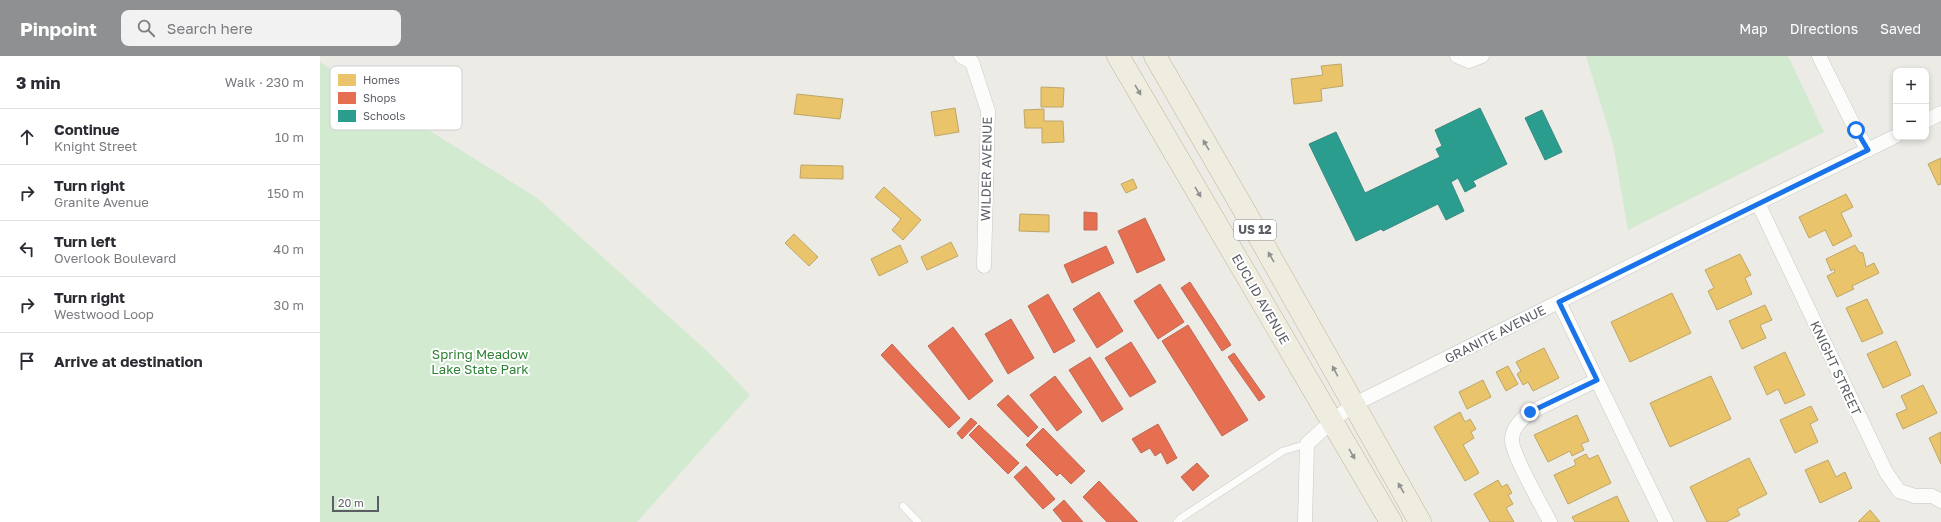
<!DOCTYPE html>
<meta charset="utf-8">
<style>
body{margin:0;font-family:"Golos Text",sans-serif;background:#f2f2f3;color:#2b2b33}
.controls{position:absolute;right:12px;top:12px;display:grid;overflow:hidden;border-radius:8px;box-shadow:0 2px 6px #0003}
.controls button{width:36px;height:36px;display:grid;place-items:center;padding:0;border:0;border-bottom:1px solid #e1e1e2;background:#fff;color:#2b2b33;font:20px sans-serif}
.scale{position:absolute;left:12px;bottom:10px;width:47px;box-sizing:border-box;padding-left:4px;border:2px solid #5b5f65;border-top:0;font-size:11px;line-height:14px;white-space:nowrap;color:#5b5f65;-webkit-text-stroke:3px #fff;paint-order:stroke}
.stop{position:absolute;width:12px;height:12px;margin:-9px;border:3px solid #1a73e8;border-radius:50%;background:#fff}
.stop.end{background:#1a73e8;border-color:#fff;box-shadow:0 1px 4px #0008}
.list{margin:0;padding:0;list-style:none}
h2{display:flex;justify-content:space-between;align-items:center;height:52px;margin:0;padding:0 16px;font-size:17px}
h2 small{font-size:13px;font-weight:400;color:#7c7c81}
.list li{display:grid;grid-template-columns:26px 1fr auto;gap:12px;align-items:center;box-sizing:border-box;height:56px;padding:0 16px;border-top:1px solid #e1e1e2}
.list b{display:block;font-size:15px;white-space:nowrap}
.list p{margin:0;font-size:13px;white-space:nowrap;color:#7c7c81}
.list em{font-size:13px;font-style:normal;color:#7c7c81}
.icon{flex:none;width:22px;height:22px;fill:none;stroke:currentColor;stroke-width:2;stroke-linecap:round;stroke-linejoin:round}
.map{position:relative;flex:none;width:1621px;height:466px;overflow:hidden}
header{display:flex;align-items:center;gap:24px;box-sizing:border-box;height:56px;padding:0 20px;background:#8e9092;color:#fff}
header strong{font-size:19px}
nav{display:flex;gap:22px;margin-inline-start:auto;font-size:14px}
.search{width:280px;height:36px;background:#f2f2f3;display:flex;align-items:center;gap:10px;box-sizing:border-box;padding:0 14px;border-radius:8px;color:#7c7c81;font-size:15px}
main{display:flex}
aside{flex:1;background:#fff}
.map>svg:first-child{display:block}
.green{fill:#d2ead0}
.homes{fill:#e9c46a;stroke:#bea668}
.shops{fill:#e76f51;stroke:#bd6a57}
.schools{fill:#2a9d8f;stroke:#398a82}
.lines{fill:none;stroke-linecap:round;stroke-linejoin:round}
.lane-casing{stroke:#c8c8c7;stroke-width:8}
.street-casing{stroke:#c8c8c7;stroke-width:15}
.highway-casing{stroke:#c4b693;stroke-width:23}
.lane{stroke:#fcfcfb;stroke-width:7}
.street{stroke:#fcfcfb;stroke-width:14}
.highway{stroke:#efece0;stroke-width:22}
.oneway{fill:#8f9090}
.route{stroke:#1a73e8;stroke-width:5}
.labels{text-anchor:middle;stroke-width:4;stroke-linejoin:round;paint-order:stroke}
.shield{fill:#fff;stroke:#8c8f93;stroke-width:1}
.shield-label{font-size:12px;font-weight:bold;fill:#5b5f65}
.street-label{font-size:13px;fill:#5b5f65;stroke:#fff}
.park-label{font-size:13px;fill:#2d8233;stroke:#fff}
.key{fill:#fff;stroke:#cecfd1;stroke-width:1}
.key-label{font-size:11px;fill:#5b5f65}
</style>
<header>
<strong>Pinpoint</strong>
<div class="search"><svg class="icon" aria-label="search" viewBox="0 0 24 24"><circle cx="10" cy="10" r="6"/><path d="M15 15l6 6"/></svg>Search here</div>
<nav><a>Map</a><a>Directions</a><a>Saved</a></nav>
</header>
<main>
<aside>
<h2>3 min<small>Walk · 230 m</small></h2>
<ul class="list">
<li><svg class="icon" aria-label="ahead" viewBox="0 0 24 24"><path d="M12 20V5M6 11l6-6 6 6"/></svg><div><b>Continue</b><p>Knight Street</p></div><em>10 m</em></li>
<li><svg class="icon" aria-label="right" viewBox="0 0 24 24"><path d="M7 20v-9h11M14 6l5 5-5 5"/></svg><div><b>Turn right</b><p>Granite Avenue</p></div><em>150 m</em></li>
<li><svg class="icon" aria-label="left" viewBox="0 0 24 24"><path d="M17 20v-9H6M10 6l-5 5 5 5"/></svg><div><b>Turn left</b><p>Overlook Boulevard</p></div><em>40 m</em></li>
<li><svg class="icon" aria-label="right" viewBox="0 0 24 24"><path d="M7 20v-9h11M14 6l5 5-5 5"/></svg><div><b>Turn right</b><p>Westwood Loop</p></div><em>30 m</em></li>
<li><svg class="icon" aria-label="arrive" viewBox="0 0 24 24"><path d="M6 21V4h12l-3 4 3 4H6"/></svg><div><b>Arrive at destination</b></div></li>
</ul>
</aside>
<div class="map">
<svg width="1621" height="466" viewBox="0 0 1621 466">
<rect width="100%" height="100%" fill="#ecebe6"/>
<path class="green" d="M1266 0H1468L1504 76 1308 174 1293 88Z
M0 6 217 142 388 296 430 339 317 466H0Z"/>
<path class="homes" d="M1021 8 1023 30 1001 33 1002 45 974 48 971 23 1003 19 1001 10Z
M721 31 744 32 743 51H721Z
M477 38 523 43 520 63 474 58Z
M635 52 639 76 615 80 611 56Z
M724 53V65H743L744 86 722 87V72H705L704 54Z
M1621 102V128L1618 129 1608 108Z
M481 109 523 110V123L480 122Z
M813 123 817 132 806 137 801 128Z
M564 131 601 164 583 184 572 174 581 163 555 141Z
M1526 138 1533 151 1521 157 1532 180 1513 190 1505 174 1489 182 1479 161Z
M700 158 729 159V176L699 175Z
M474 178 498 201 489 210 465 187Z
M631 186 638 200 607 214 601 201Z
M580 189 588 206 559 220 551 203Z
M1535 189 1539 196 1543 197 1546 211 1554 207 1559 217 1532 230 1534 233 1517 241 1507 220 1515 216 1514 213 1511 215 1506 203Z
M1420 198 1431 219 1425 222 1432 238 1397 254 1388 235 1394 232 1385 214Z
M1352 237 1371 277 1310 306 1291 266Z
M1547 243 1563 277 1542 286 1526 252Z
M1445 249 1452 264 1440 269 1446 282 1422 293 1409 265Z
M1576 285 1591 319 1563 332 1547 298Z
M1224 292 1239 322 1213 335 1208 326 1203 329 1197 318 1201 315 1196 306Z
M1465 296 1485 339 1465 348 1458 333 1447 339 1434 311Z
M1188 310 1198 328 1186 335 1176 316Z
M1391 320 1411 363 1350 391 1330 347Z
M1163 324 1171 341 1147 353 1139 336Z
M1603 329 1617 357 1583 373 1576 358 1587 353 1581 340Z
M1491 350 1498 364 1490 368 1498 386 1475 397 1460 364Z
M1140 356 1145 366 1150 363 1156 373 1151 376 1154 382 1143 389 1159 417 1145 425 1114 371Z
M1257 359 1269 385 1261 388 1264 394 1252 400 1250 395 1228 406 1214 379Z
M1621 376V408L1609 382Z
M1266 398 1269 403 1278 399 1291 427 1248 448 1234 419 1256 409 1254 404Z
M1429 402 1447 438 1417 453 1420 459 1406 466H1387L1370 431Z
M1508 404 1516 421 1525 416 1532 432 1500 447 1485 414Z
M1178 424 1182 431 1187 428 1192 437 1188 439 1193 448 1186 452 1194 466H1170L1154 438Z
M1297 440 1309 466H1255L1252 461Z
M1550 454 1560 466H1538Z"/>
<path class="shops" d="M764 156 777 157V174H764Z
M825 162 845 204 817 217 798 175Z
M786 190 794 207 752 227 744 209Z
M870 226 911 289 902 295 861 232Z
M840 228 864 266 838 283 814 245Z
M779 236 803 275 777 292 753 253Z
M728 238 755 285 734 297 708 250Z
M691 263 714 302 688 318 665 278Z
M868 269 928 364 902 380 842 285Z
M633 271 673 325 649 344 608 290Z
M811 286 836 326 810 341 785 302Z
M572 288 640 362 629 372 561 299Z
M914 297 945 341 939 345 908 301Z
M770 301 803 353 782 366 749 314Z
M735 320 762 356 737 375 710 339Z
M688 339 718 371 708 381 677 349Z
M651 362 657 367 642 383 637 377Z
M838 368 857 402 847 408 841 396 835 400 830 392 821 397 812 383Z
M659 369 699 407 688 418 649 379Z
M723 372 765 415 751 428 740 417 737 420 706 389Z
M877 407 889 420 873 435 861 421Z
M706 410 735 443 723 453 694 421Z
M779 425 818 466H787L763 441Z
M744 444 763 466H743L733 454Z"/>
<path class="schools" d="M1160 52 1187 108 1153 125 1156 130 1145 136 1138 122 1131 126 1144 155 1126 164 1118 148 1063 175 1061 173 1036 185 989 88 1016 76 1045 137 1120 101 1116 93 1122 90 1115 74Z
M1222 54 1242 96 1225 104 1205 62Z"/>
<g class="lines">
<defs>
<path id="lane" d="M583 450 598 466
M857 466 861 462 963 395 987 388"/>
<path id="street" d="M641 0 652 6 668 55 664 210
M1137 0 1149 5 1162 0
M1499 0 1536 74 1548 94
M1606 65 1621 57
M1438 147 1566 416 1579 435 1595 440H1612L1621 445
M1239 246 1346 466
M985 466 987 388 1012 365 1033 349 1384 173 1576 80
M1230 466C1222 450 1192 399 1192 384 1192 372 1201 363 1211 356L1277 324"/>
<path id="highway" d="M798 0 1071 466
M835 0 924 154 1100 466"/>
</defs>
<use href="#lane" class="lane-casing"/>
<use href="#street" class="street-casing"/>
<use href="#highway" class="highway-casing"/>
<use href="#lane" class="lane"/>
<use href="#street" class="street"/>
<use href="#highway" class="highway"/>
</g>
<defs><path id="oneway-solid" d="M-6-.8H1V-3.2L6.5 0L1 3.2V.8H-6Z"/></defs>
<g class="oneway">
<use href="#oneway-solid" transform="translate(818 34) rotate(60)"/>
<use href="#oneway-solid" transform="translate(886 89) rotate(-120)"/>
<use href="#oneway-solid" transform="translate(878 136) rotate(60)"/>
<use href="#oneway-solid" transform="translate(951 201) rotate(-120)"/>
<use href="#oneway-solid" transform="translate(1015 315) rotate(-118)"/>
<use href="#oneway-solid" transform="translate(1032 398) rotate(60)"/>
<use href="#oneway-solid" transform="translate(1081 432) rotate(-120)"/>
</g>
<g class="lines">
<path class="route" d="M1210 356 1277 324 1239 246 1548 94 1536 74"/>
</g>
<g class="labels">
<rect class="shield" x="914" y="164" width="42" height="20" rx="3"/>
<g class="shield-label">
<text x="935" y="178">US 12</text>
</g>
<g class="street-label">
<text transform="translate(666 113) rotate(-89)" y="5">WILDER AVENUE</text>
<text transform="translate(941 243) rotate(60)" y="5">EUCLID AVENUE</text>
<text transform="translate(1175 278) rotate(-27)" y="5">GRANITE AVENUE</text>
<text transform="translate(1516 312) rotate(65)" y="5">KNIGHT STREET</text>
</g>
<g class="park-label">
<text x="160" y="303">Spring Meadow<tspan x="160" dy="15">Lake State Park</tspan></text>
</g>
</g>
<rect x="10" y="10" width="132" height="64" rx="6" class="key"/>
<rect x="18" y="18" width="18" height="12" fill="#e9c46a"/>
<rect x="18" y="36" width="18" height="12" fill="#e76f51"/>
<rect x="18" y="54" width="18" height="12" fill="#2a9d8f"/>
<g class="key-label">
<text x="43" y="28">Homes</text>
<text x="43" y="46">Shops</text>
<text x="43" y="64">Schools</text>
</g>
</svg>
<div class="controls">
<button>+</button>
<button>−</button>
</div>
<div class="scale">20 m</div>
<div class="stop" style="left:1536px;top:74px"></div>
<div class="stop end" style="left:1210px;top:356px"></div>
</div>
</main>
